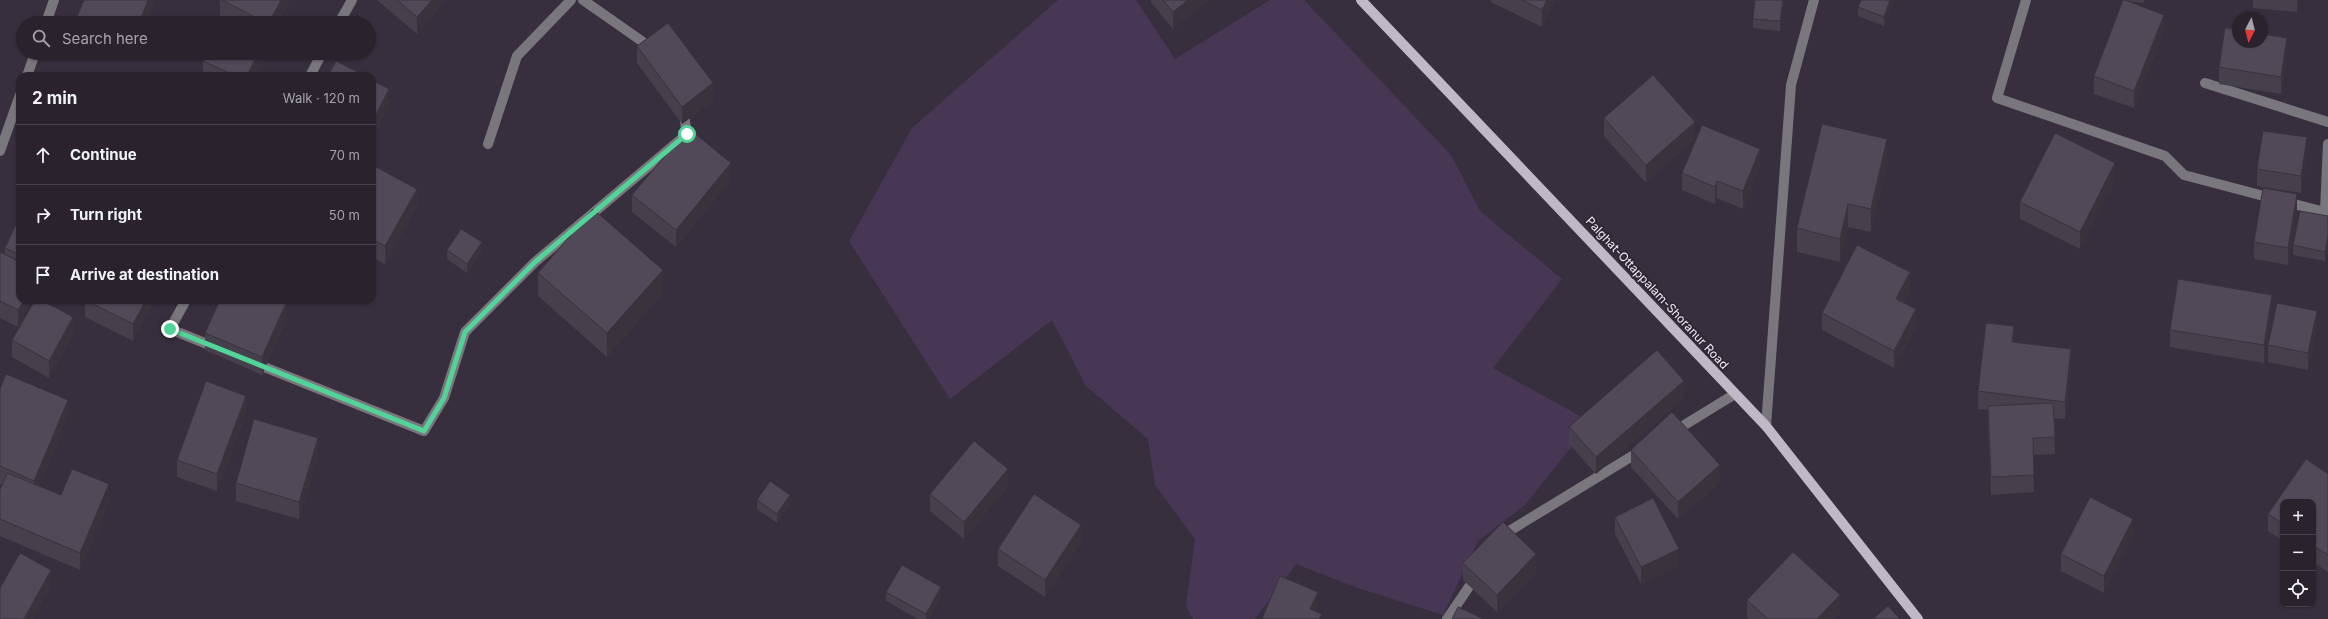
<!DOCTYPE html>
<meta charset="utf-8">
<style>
body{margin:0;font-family:Inter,sans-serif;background:#362f3a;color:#f1f3f6}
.controls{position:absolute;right:12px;bottom:12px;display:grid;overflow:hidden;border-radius:8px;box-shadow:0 1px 3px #0004}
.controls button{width:36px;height:36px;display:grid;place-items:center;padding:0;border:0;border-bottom:1px solid #46404a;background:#2a232e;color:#f1f3f6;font:20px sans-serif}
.compass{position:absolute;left:2232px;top:12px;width:36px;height:36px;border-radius:50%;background:#2a232e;box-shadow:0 1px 3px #0004;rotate:187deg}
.stop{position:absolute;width:12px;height:12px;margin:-9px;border:3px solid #52d397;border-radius:50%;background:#fff}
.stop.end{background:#52d397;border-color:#fff;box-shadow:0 1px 4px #0008}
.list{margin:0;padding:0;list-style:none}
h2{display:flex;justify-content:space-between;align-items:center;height:52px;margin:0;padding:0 16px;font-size:17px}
h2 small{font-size:13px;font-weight:400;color:#a5a4aa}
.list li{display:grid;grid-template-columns:26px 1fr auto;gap:12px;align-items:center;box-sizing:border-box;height:60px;padding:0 16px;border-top:1px solid #46404a}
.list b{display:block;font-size:15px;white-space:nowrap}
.list em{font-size:13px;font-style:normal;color:#a5a4aa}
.icon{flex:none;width:22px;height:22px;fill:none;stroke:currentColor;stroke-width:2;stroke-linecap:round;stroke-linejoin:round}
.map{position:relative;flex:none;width:2328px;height:619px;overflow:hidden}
.search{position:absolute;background:#2a232e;box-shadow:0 1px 3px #0004;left:16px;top:16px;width:360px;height:44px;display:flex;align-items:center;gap:10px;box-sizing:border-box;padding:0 14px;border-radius:22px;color:#a5a4aa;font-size:15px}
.panel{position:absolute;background:#2a232e;box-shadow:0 1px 3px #0004;left:16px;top:72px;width:360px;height:232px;border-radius:12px}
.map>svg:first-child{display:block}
.green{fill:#483754}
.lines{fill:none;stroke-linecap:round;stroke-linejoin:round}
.minor{stroke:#7a767d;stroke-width:10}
.major{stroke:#c0b8c7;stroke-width:10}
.wall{fill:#463f4c}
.shaded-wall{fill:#39333e}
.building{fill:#514958;stroke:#39333e}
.route{stroke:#52d397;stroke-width:5}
.labels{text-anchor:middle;stroke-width:3.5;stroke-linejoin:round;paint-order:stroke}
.street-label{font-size:12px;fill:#f0ebf4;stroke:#2d2634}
</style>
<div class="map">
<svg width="2328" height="619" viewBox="0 0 2328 619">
<rect width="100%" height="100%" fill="#382f3e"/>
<path class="green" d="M1058 0H1136L1175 59 1270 0H1304L1451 155 1480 211 1562 279 1493 368 1591 422 1525 505 1478 541 1443 615 1358 588 1296 564 1255 619H1193L1186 606 1195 539 1155 485 1148 439 1086 386 1052 320 950 399 849 241 912 128Z"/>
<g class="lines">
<path class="minor" d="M583 0 653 49
M2026 0 1997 98 2165 156 2184 175 2328 213
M46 23 54 0
M339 23 352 0
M27 76 35 53
M310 76 322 53
M2205 83 2328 122
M488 144 517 56 571 0
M0 151 20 95
M2325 211 2328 144
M186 300 170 329 217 348
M252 362 424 431 444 398 465 332 535 262 687 134 683 109
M1766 426 1791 85 1814 0
M1673 432 1735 394
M1502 538 1506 533 1642 450
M1447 619 1477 575"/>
<path class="major" d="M1361 0 1766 426 1918 619"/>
</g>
<path class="wall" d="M84 0H155L146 23H77V17Z
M220 0H290L278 23H233L220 16Z
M377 0H446L417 34Z
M1151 0H1209L1173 29 1151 2Z
M1491 0H1556L1542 27 1491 2Z
M1784 0 1780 31 1753 28V19Z
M1894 0 1884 26 1858 16V7Z
M2119 0H2144V3L2127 1 2164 32 2134 108 2094 94V76L2123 0Z
M2253 0H2298L2297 12 2253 8Z
M637 46 713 101 682 124 637 63Z
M126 53H134L133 56Z
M265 53V56L255 76H203V61Z
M2287 55 2281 94 2219 84V67Z
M1604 118 1695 139 1646 183 1604 136Z
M2307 154 2301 193 2257 186V169Z
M1887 162 1871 232 1848 227 1840 262 1797 252V228Z
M1760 166 1743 209 1717 198 1715 204 1682 190V173Z
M372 170 417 206 385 264 372 257Z
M731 180 676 247 632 212V195Z
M2115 180 2080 249 2020 219V202Z
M2297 212 2288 265 2254 259V242Z
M20 216V300L18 327 0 318V252L5 255V248Z
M2328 216V246L2325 261 2293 255V245Z
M447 250 482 251 467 273 447 259Z
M538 273 663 293 607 357 538 296Z
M1910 290 1903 303 1916 327 1894 368 1822 330V313Z
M85 300H155L133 341 85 317Z
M2272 312 2264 363 2170 347V330Z
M287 318 262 375 205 350V333Z
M2317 328 2308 370 2268 362V345Z
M73 335 49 378 12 357V340Z
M2014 342 2071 367 2065 419 2054 418 2055 454 2033 455 2034 492 1991 495 1988 423V410L1978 409V391Z
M0 389 68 417 39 486 61 495 109 502 80 570 0 536V490L2 485 0 484Z
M1684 398 1596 474 1569 444V427Z
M246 413 217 491 177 477V460Z
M1631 450 1720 482 1678 519 1631 467Z
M318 455 299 519 236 501V483Z
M2306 459 2328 474V572L2313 562V502H2283V541L2268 531V514Z
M1008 487 964 539 930 511V494Z
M757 500 790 505 777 523 757 509Z
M1615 517 1679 566 1641 584 1615 534Z
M2133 536 2104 593 2061 571V554Z
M1081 542 1045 597 998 566V549Z
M1463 563 1536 572 1497 612 1463 580Z
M886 592 941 596 929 619H918L886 601Z
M1747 600 1840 613 1834 619H1749L1747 617Z"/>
<path class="shaded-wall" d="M148 0H155L146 23H139Z
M281 0H290L278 23H269Z
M432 0H446L417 34V17Z
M1188 0H1209L1173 29V12Z
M1547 0H1556L1542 27V10Z
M1783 0H1784L1780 31V21Z
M1890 0H1894L1884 26V17Z
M2297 0H2298L2297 12Z
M2164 15V32L2134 108V91Z
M2287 38V55L2281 94V77Z
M258 53H265V56L255 76H247Z
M713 83V101L682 124V107Z
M389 89V106L372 140V123Z
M1695 122V139L1646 183V165Z
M2307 137V154L2301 193V176Z
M1887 139V162L1871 232V209Z
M1760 149V166L1743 209V191Z
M731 163V180L676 247V230Z
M2115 163V180L2080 249V232Z
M1717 181V198L1715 204V187Z
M417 189V206L385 264V246Z
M2297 194V212L2288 265V248Z
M1848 204V227L1840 262V239Z
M2328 236V246L2325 261V252Z
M482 242V251L467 273V264Z
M663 270V293L607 357V333Z
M1910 272V290L1896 316V299Z
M2272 295V312L2264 363V345Z
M24 300H32L18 327V310Z
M146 300H155L133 341V324Z
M287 301V318L262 375V357Z
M1916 309V327L1894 368V351Z
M2317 311V328L2308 370V353Z
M73 317V335L49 378V361Z
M2014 326V344L2012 342Z
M2071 349V367L2065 419V402Z
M1684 381V398L1596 474V457Z
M246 396V413L217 491V474Z
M68 400V417L34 498V481Z
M318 438V455L299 519V502Z
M1720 465V482L1678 519V502Z
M1008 469V487L964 539V522Z
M109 484V502L80 570V553Z
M790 495V505L777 523V514Z
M2133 519V536L2104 593V576Z
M1081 525V542L1045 597V580Z
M1679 549V566L1641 584V567Z
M1536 554V572L1497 612V595Z
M51 570V587L33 619H24Z
M941 587V596L929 619H926V614Z
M1318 592V609L1313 619 1310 609Z
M1840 595V613L1834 619H1817Z"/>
<path class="building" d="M84 0H148L139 23H93L77 17Z
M222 0H281L269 23H266Z
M397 0H432L417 17Z
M1163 0H1188L1173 12Z
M1522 0H1547L1542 10Z
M1755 0H1783L1780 21 1753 19Z
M1861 0H1890L1884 17 1858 7Z
M2123 0H2125L2164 15 2134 91 2094 76Z
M222 19 230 23H220Z
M668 23 713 83 682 107 637 46Z
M2225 28 2238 30V42H2262V34L2287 38 2281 77 2219 67Z
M206 53H258L247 76H236L203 61Z
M336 61 365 76H328Z
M1653 75 1695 122 1646 165 1604 118Z
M372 80 389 89 372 123Z
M1822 124 1887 139 1871 209 1848 204 1840 239 1797 228Z
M1702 125 1760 149 1743 191 1717 181 1715 187 1682 173Z
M688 128 731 163 676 230 632 195Z
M2263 131 2307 137 2301 176 2257 169Z
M2055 133 2115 163 2080 232 2020 202Z
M374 166 417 189 385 246 372 239V170Z
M2263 188 2297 194 2288 248 2254 242Z
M593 209 663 270 607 333 538 273Z
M2300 211 2328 216V236L2325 252 2293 245Z
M20 216V255L5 248Z
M461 229 482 242 467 264 447 250Z
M1857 245 1910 272 1896 299 1916 309 1894 351 1822 313Z
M0 252 20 262V300H24L18 310 0 301Z
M2178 279 2272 295 2264 345 2170 330Z
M35 300H41L73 317 49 361 12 340Z
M85 300H146L133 324Z
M220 300H284L287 301 262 357 205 333Z
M2277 303 2317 311 2308 353 2268 345Z
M1986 323 2014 326 2012 342 2071 349 2065 402 1978 391Z
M1657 350 1684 381 1596 457 1569 427Z
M6 374 68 400 34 481 0 466V389Z
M206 381 246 396 217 474 177 460Z
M2053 403 2055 437 2033 438 2034 475 1991 477 1988 406Z
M1672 412 1720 465 1678 502 1631 450Z
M254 419 318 438 299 502 236 483Z
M974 441 1008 469 964 522 930 494Z
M2306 459 2328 474V555L2313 545V502H2283V524L2268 514Z
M72 469 109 484 80 553 0 519V490L7 473 61 495Z
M770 481 790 495 777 514 757 500Z
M1034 494 1081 525 1045 580 998 549Z
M2090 497 2133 519 2104 576 2061 554Z
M1653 498 1679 549 1641 567 1615 517Z
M1503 522 1536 554 1497 595 1463 563Z
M1793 552 1840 595 1817 619H1768L1747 600Z
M20 553 51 570 24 619H0V588Z
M902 565 941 587 926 614 886 592Z
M1280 576 1318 592 1310 609 1322 614 1319 619H1262Z
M1888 606 1900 619H1873Z
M1458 607 1484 619H1452Z"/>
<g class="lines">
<path class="route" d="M170 329 424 431 444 398 465 332 535 262 687 134"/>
</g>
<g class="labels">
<g class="street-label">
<text transform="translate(1657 293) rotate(47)" y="4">Palghat-Ottappalam-Shoranur Road</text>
</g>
</g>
</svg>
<div class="controls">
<button>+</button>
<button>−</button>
<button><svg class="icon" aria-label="locate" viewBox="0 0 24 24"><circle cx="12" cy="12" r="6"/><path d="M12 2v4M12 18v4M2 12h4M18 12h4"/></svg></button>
</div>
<svg class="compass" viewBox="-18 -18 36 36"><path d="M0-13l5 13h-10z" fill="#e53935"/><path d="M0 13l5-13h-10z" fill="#a5a4aa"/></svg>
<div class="stop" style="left:687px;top:134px"></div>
<div class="stop end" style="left:170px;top:329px"></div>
<div class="search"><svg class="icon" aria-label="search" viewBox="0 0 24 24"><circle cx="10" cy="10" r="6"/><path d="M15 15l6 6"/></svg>Search here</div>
<section class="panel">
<h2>2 min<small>Walk · 120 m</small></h2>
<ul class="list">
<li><svg class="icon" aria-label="ahead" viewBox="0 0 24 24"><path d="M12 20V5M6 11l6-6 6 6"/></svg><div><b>Continue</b></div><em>70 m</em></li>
<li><svg class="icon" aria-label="right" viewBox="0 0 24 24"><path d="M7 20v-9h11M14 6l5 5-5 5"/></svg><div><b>Turn right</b></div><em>50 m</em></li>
<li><svg class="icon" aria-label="arrive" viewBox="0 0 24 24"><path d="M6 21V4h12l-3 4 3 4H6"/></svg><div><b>Arrive at destination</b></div></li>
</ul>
</section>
</div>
